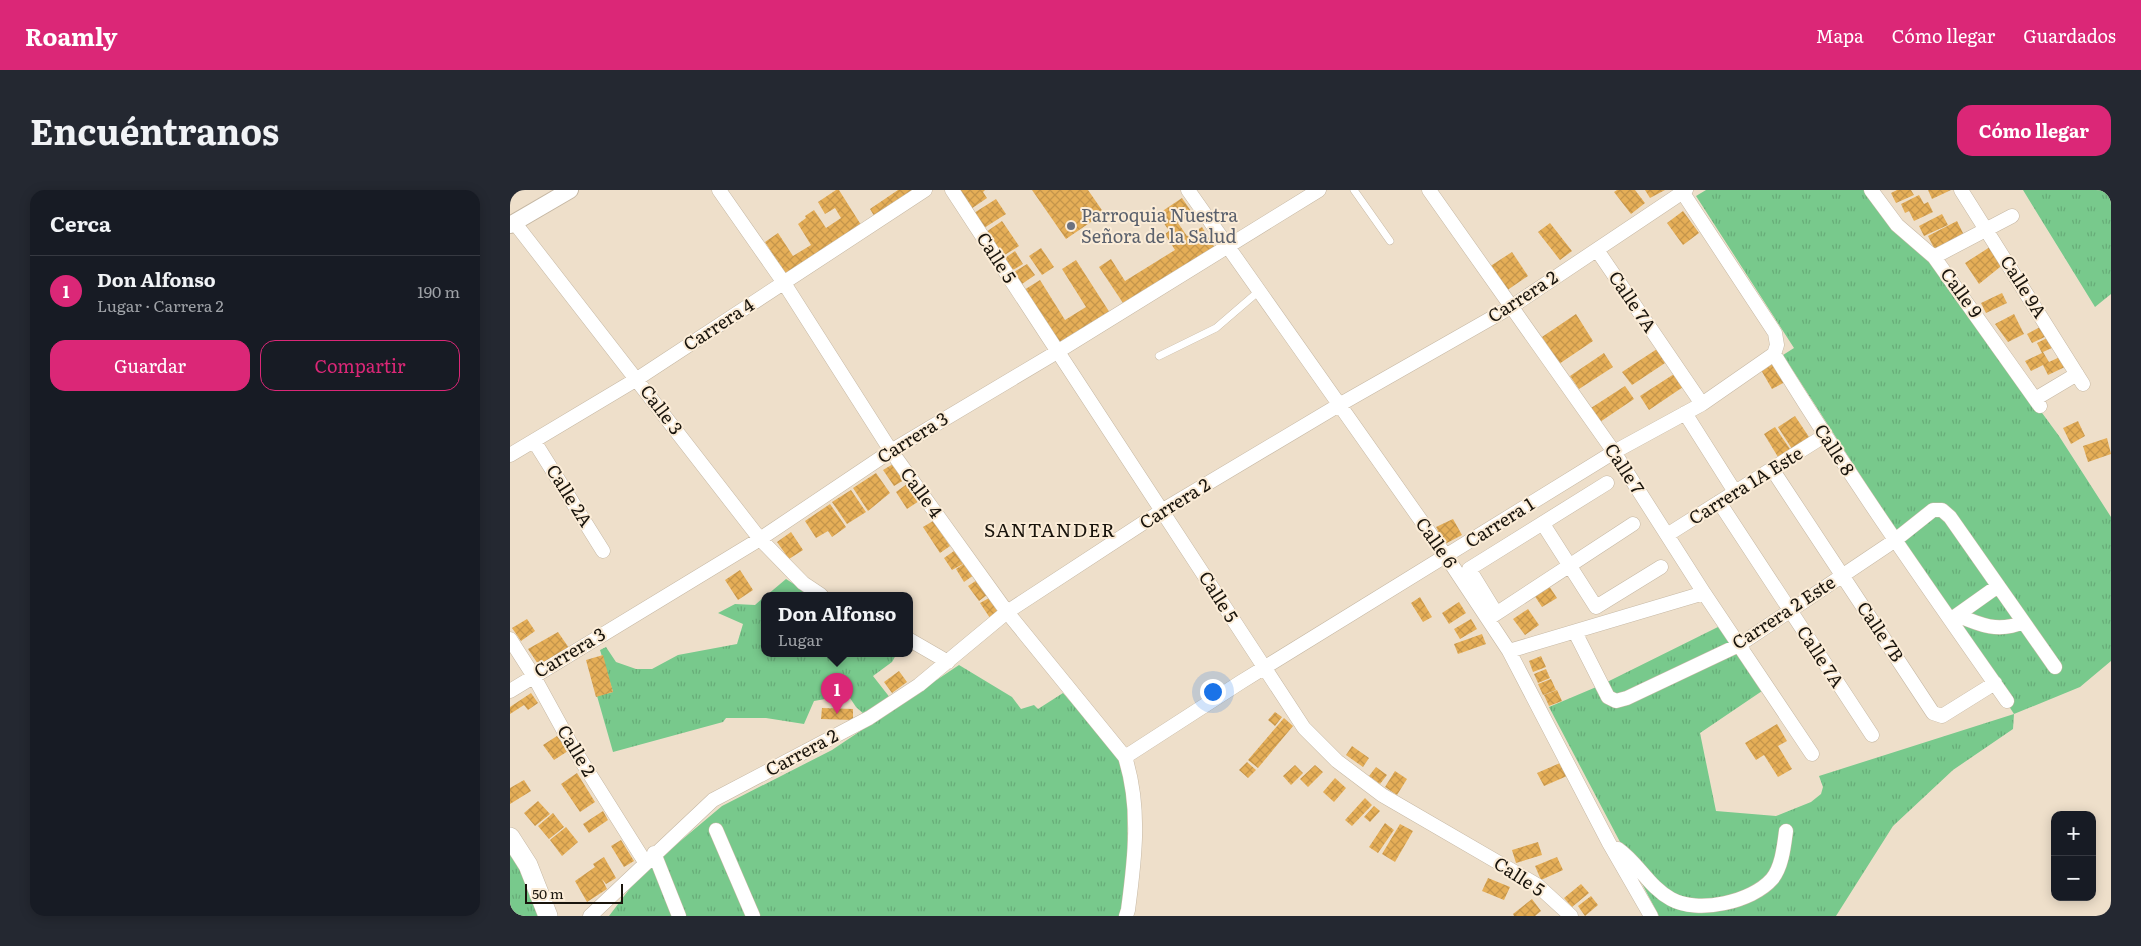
<!DOCTYPE html>
<html lang="es">
<meta charset="utf-8">
<style>
body{margin:0;font-family:Literata,serif;background:#242831;color:#f1f3f6}
.controls{position:absolute;right:15px;bottom:15px;display:grid;overflow:hidden;border-radius:10px;box-shadow:0 2px 12px #0003}
.controls button{width:45px;height:45px;display:grid;place-items:center;padding:0;border:0;border-bottom:1px solid #363941;background:#171b24;color:#f1f3f6;font:25px sans-serif}
.scale{position:absolute;left:15px;bottom:12px;width:98px;box-sizing:border-box;padding-left:5px;border:2px solid #19140c;border-top:0;font-size:14px;line-height:18px;white-space:nowrap;color:#19140c;-webkit-text-stroke:4px #fbecd7;paint-order:stroke}
.you{position:absolute;left:702px;top:501px;width:18px;height:18px;margin:-12px;border:4px solid #fff;border-radius:50%;background:#1a73e8;box-shadow:0 0 0 8px #1a73e833}
.badge{display:grid;place-items:center;width:32px;height:32px;border-radius:50%;background:#db2777;color:#fff;font-size:16px;font-weight:700}
.pin{position:absolute;translate:-50% -41px;filter:drop-shadow(0 1px 2px #0008)}
.pin::after{content:'';position:absolute;top:26px;width:18px;height:15px;background:inherit;clip-path:polygon(0 0,100% 0,50% 100%)}
.popup{position:absolute;left:251px;top:402px;width:152px;height:65px;box-sizing:border-box;display:grid;place-content:center;border-radius:10px;background:#171b24;filter:drop-shadow(0 1px 4px #0005);font-size:16px;white-space:nowrap;color:#9ea1a6}
.popup b{font-size:19px;color:#f1f3f6}
.popup::after{content:'';position:absolute;left:50%;top:100%;margin-left:-10px;border:10px solid transparent;border-top-color:#171b24}
.list{margin:0;padding:0;list-style:none}
h2{display:flex;justify-content:space-between;align-items:center;height:65px;margin:0;padding:0 20px;font-size:21px}
h2 small{font-size:16px;font-weight:400;color:#9ea1a6}
.list li{display:grid;grid-template-columns:32px 1fr auto;gap:15px;align-items:center;box-sizing:border-box;height:70px;padding:0 20px;border-top:1px solid #363941}
.list b{display:block;font-size:19px;white-space:nowrap}
.list p{margin:0;font-size:16px;white-space:nowrap;color:#9ea1a6}
.list em{font-size:16px;font-style:normal;color:#9ea1a6}
.actions{display:flex;gap:10px;padding:15px 20px}
.actions a{flex:1;padding:11px 0;border:1px solid #db2777;border-radius:15px;text-align:center;font-size:18px;color:#db2777}
.actions .main{background:#db2777;color:#fff}
.map{position:relative;flex:none;width:1601px;height:726px;overflow:hidden;border-radius:15px}
header{display:flex;align-items:center;gap:30px;box-sizing:border-box;height:70px;padding:0 25px;background:#db2777;color:#fff}
header strong{font-size:24px}
nav{display:flex;gap:28px;margin-inline-start:auto;font-size:18px}
.intro{display:flex;align-items:center;justify-content:space-between;box-sizing:border-box;height:120px;padding:0 30px}
h1{margin:0;font-size:35px}
.button{padding:12px 22px;border-radius:15px;background:#db2777;color:#fff;font-size:18px;font-weight:700}
main{display:flex;gap:30px;padding:0 30px}
aside{flex:1;background:#171b24;border-radius:15px;box-shadow:0 2px 12px #0003}
.map>svg:first-child{display:block}
.grass{fill:url(#grass-tufts)}
.building{fill:url(#building-cross-hatch)}
.lines{fill:none;stroke-linecap:round;stroke-linejoin:round}
.service-casing{stroke:#c6b8a4;stroke-width:8}
.minor-casing{stroke:#c6b8a4;stroke-width:15}
.tertiary-casing{stroke:#c6b8a4;stroke-width:18}
.secondary-casing{stroke:#c6b8a4;stroke-width:20}
.service{stroke:#fff;stroke-width:7}
.minor{stroke:#fff;stroke-width:14}
.tertiary{stroke:#fff;stroke-width:16}
.secondary{stroke:#fff;stroke-width:19}
.worship-dot{fill:#6b7280;stroke:#fbecd7;stroke-width:2}
.labels{text-anchor:middle;stroke-width:4;stroke-linejoin:round;paint-order:stroke}
.worship-label{font-size:18px;fill:#5b616d;stroke:#fbecd7;text-anchor:start}
.street-label{font-size:18px;fill:#19140c;stroke:#fbecd7}
.neighbourhood-label{font-size:19px;letter-spacing:1px;fill:#19140c;stroke:#fbecd7}
</style>
<header>
<strong>Roamly</strong>
<nav><a>Mapa</a><a>Cómo llegar</a><a>Guardados</a></nav>
</header>
<div class="intro"><h1>Encuéntranos</h1><a class="button">Cómo llegar</a></div>
<main>
<aside>
<h2>Cerca<small></small></h2>
<ul class="list">
<li><span class="badge">1</span><div><b>Don Alfonso</b><p>Lugar · Carrera 2</p></div><em>190 m</em></li>
</ul>
<div class="actions"><a class="main">Guardar</a><a>Compartir</a></div>
</aside>
<div class="map">
<svg width="1601" height="726" viewBox="0 0 1601 726">
<defs>
<pattern id="grass-tufts" width="24" height="20" patternUnits="userSpaceOnUse" patternTransform="scale(1.25)"><rect width="24" height="20" fill="#78c98c"/><path d="M3 7l-1-3M5 7V3M7 7l1-3M15 17l-1-3M17 17v-4M19 17l1-3" fill="none" stroke="#67ac78"/></pattern>
<pattern id="building-cross-hatch" width="8" height="8" patternUnits="userSpaceOnUse" patternTransform="scale(1.25)"><rect width="8" height="8" fill="#e5ae57"/><path d="M0 0l8 8M0 8l8-8" fill="none" stroke="#c4954b"/></pattern>
</defs>
<rect width="100%" height="100%" fill="#eedfca"/>
<path class="grass" d="M1196 0H1358L1419 69 1549 246 1601 327V471L1570 497 1504 524 1503 539 1443 580 1383 636 1326 726H1149L1039 517 1091 495 1214 434 1255 499 1190 543 1206 621 1266 626 1301 612 1311 604 1313 597 1309 586 1504 524 1273 165 1284 158 1186 6Z
M1513 0H1601V104L1585 117Z
M276 389 301 405H257Z
M254 407 255 463H387L382 472 363 486 381 509 356 526 346 517 338 505 304 511 294 534 256 528H216L213 532 103 562 87 506 103 502 90 460 96 457 106 472 126 479H142L168 465 227 454 233 434 208 423 225 414 245 415Z
M449 475 502 507 511 519 524 515 528 519 553 503 607 565 617 585 618 703 611 726H99L130 685 212 616 322 560Z
M0 645 41 726H0Z"/>
<path class="building" d="M326 0H329L353 38 278 87 255 52 268 43 283 66 301 55 288 34 296 28 295 26 304 20 316 38 331 28 325 18 315 24 308 12Z
M388 0H410L366 29 360 19Z
M449 0H475L473 2 477 8 461 19Z
M522 0H578L594 23 556 49Z
M1107 0H1125L1135 13 1121 24 1104 2Z
M1135 0H1155L1140 8Z
M1387 0H1401L1404 5 1386 13 1381 3Z
M1418 0H1441L1422 9Z
M1409 5 1414 14 1418 12 1423 22 1404 31 1399 21 1395 23 1391 14Z
M672 8 683 24 668 33 677 46 692 37 705 58 615 116 589 77 601 69 615 91 665 60 655 44 659 41 648 24Z
M486 9 496 24 474 38 464 23Z
M1173 21 1189 43 1173 55 1157 33Z
M1432 24 1438 35 1414 46 1409 36Z
M492 31 509 56 493 66 476 42Z
M1447 31 1454 45 1425 60 1418 46Z
M1040 33 1062 61 1050 70 1028 42Z
M1483 55 1495 73 1469 94 1455 73Z
M531 58 544 77 532 85 519 66Z
M505 61 513 74 503 80 495 68Z
M1002 62 1018 86 996 101 979 77Z
M566 70 600 123 549 155 514 100 530 90 555 130 576 117 552 79Z
M517 74 525 85 512 94 504 82Z
M1492 103 1497 113 1476 123 1471 113Z
M1066 124 1083 151 1049 174 1032 147Z
M1504 124 1514 144 1498 152 1485 134Z
M1534 135 1539 145 1522 153 1517 144Z
M1539 147 1544 157 1533 162 1539 172 1552 166 1557 176 1538 185 1533 175 1521 181 1515 171 1532 163 1527 153Z
M1147 159 1155 173 1122 195 1112 182Z
M1094 163 1103 177 1069 199 1060 186Z
M1266 172 1277 191 1262 199 1251 180Z
M1164 184 1173 197 1139 220 1130 206Z
M1115 196 1124 209 1090 232 1081 218Z
M1285 226 1299 247 1282 259 1268 237Z
M1568 231 1575 246 1561 254 1553 238Z
M1265 237 1280 259 1268 267 1254 244Z
M1597 248 1601 264 1578 272 1573 256Z
M383 274 394 290 384 296 373 280Z
M366 283 380 303 358 321 343 298Z
M397 294 409 311 397 319 386 302Z
M341 300 356 322 337 334 322 312Z
M320 314 336 337 322 347 318 341 306 348 295 331Z
M943 329 952 345 935 354 926 337Z
M423 331 440 356 430 363 413 337Z
M281 342 293 360 279 369 267 352Z
M444 361 453 374 442 380 434 368Z
M455 373 464 385 454 392 446 379Z
M230 380 243 400 228 410 215 390Z
M467 390 477 405 469 411 458 396Z
M1039 396 1047 408 1032 417 1024 405Z
M910 407 922 427 913 432 901 413Z
M479 408 489 422 480 428 470 413Z
M949 412 956 423 939 434 932 423Z
M1018 419 1029 435 1015 445 1003 429Z
M17 429 25 441 11 451 2 438Z
M961 429 967 439 950 449 944 439Z
M48 442 59 458 30 477 18 459Z
M972 444 976 454 948 464 944 454Z
M93 465 103 502 86 507 76 470Z
M1031 466 1036 477 1023 482 1019 471Z
M1036 479 1040 488 1028 493 1024 484Z
M389 481 397 492 382 503 374 492Z
M1041 489 1046 500 1033 505 1028 494Z
M1047 500 1052 511 1039 516 1034 505Z
M21 503 28 513 18 520 14 515 0 524V517Z
M312 518 343 519V530L311 529Z
M765 522 772 527 765 536 758 530Z
M774 528 783 536 748 578 738 570Z
M1267 534 1277 551 1268 556 1282 579 1268 587 1254 565 1246 570 1235 553Z
M47 546 58 561 44 570 33 555Z
M842 556 859 568 853 577 836 565Z
M737 572 746 580 738 588 729 580Z
M1050 573 1057 586 1034 596 1027 583Z
M785 575 793 583 781 595 773 586Z
M805 575 813 582 798 597 790 589Z
M866 577 877 585 870 594 859 586Z
M885 581 897 589 887 605 875 597Z
M67 583 85 612 70 622 51 594Z
M825 588 836 598 824 612 813 602Z
M14 590 21 601 0 614V598Z
M855 608 862 615 842 636 835 630Z
M28 611 40 624 25 636 14 623Z
M864 616 870 621 860 632 854 627Z
M93 621 98 630 79 643 73 634Z
M43 623 54 637 39 649 28 636Z
M875 633 884 640 868 663 859 657Z
M890 634 903 641 885 672 872 664Z
M56 637 68 652 52 666 40 650Z
M111 650 124 671 114 677 101 656Z
M1028 652 1032 665 1006 673 1002 660Z
M94 667 106 688 96 694 92 689 97 699 77 712 65 691 85 677 83 674Z
M1047 667 1053 680 1031 690 1025 676Z
M978 688 1000 697 994 710 972 701Z
M1071 694 1079 703 1062 717 1054 708Z
M1081 706 1088 715 1075 726 1068 716Z
M1022 709 1031 721 1025 726H1004L1003 724Z"/>
<g class="lines">
<defs>
<path id="service" d="M844 0 880 51
M649 166 706 138 749 101"/>
<path id="minor" d="M209 0 274 93 381 261 497 422 615 567C631 617 625 668 618 720L616 726
M442 0 794 538 827 571 872 605 1027 695 1061 726
M678 0 936 366 999 461 1099 653 1141 726
M919 0 1104 262 1194 403 1302 564
M1171 0 1265 143 1267 155 1264 164
M1361 0 1387 35 1424 67 1530 216
M1451 0 1573 194
M4 32 250 349 293 393 311 405
M1087 60 1192 214
M1424 67 1502 26
M1264 164C1337 283 1417 397 1497 511
M1525 209 1567 184
M1175 223 1225 302
M24 251 93 361
M0 265 127 189 415 0
M1262 279 1423 523 1432 526 1485 493
M1209 312 1362 545
M1033 334 1086 417 1151 377
M1157 345 1314 246
M986 423 959 379 1097 293
M1447 425C1470 435 1489 443 1513 432
M1443 428 1488 396
M978 429 1123 334
M1065 442 1098 507 1106 511 1117 508 1229 455 1384 351 1423 320H1432L1440 327 1545 477
M0 449 23 485 62 556 135 672
M400 450 438 472
M999 461 1194 403
M0 501 250 349 381 261 547 162 809 0
M615 567 731 492 1104 262 1192 214 1264 164
M206 640 243 726
M1108 659C1128 673 1139 697 1161 709 1188 724 1242 712 1262 689 1272 677 1274 656 1276 641
M144 663 169 726
M80 726 203 610 359 528 409 495 497 422 653 320 829 215 1001 117 1176 0"/>
<path id="tertiary" d="M0 35 60 0"/>
<path id="secondary" d="M0 647 18 675 38 726"/>
</defs>
<use href="#service" class="service-casing"/>
<use href="#minor" class="minor-casing"/>
<use href="#tertiary" class="tertiary-casing"/>
<use href="#secondary" class="secondary-casing"/>
<use href="#service" class="service"/>
<use href="#minor" class="minor"/>
<use href="#tertiary" class="tertiary"/>
<use href="#secondary" class="secondary"/>
</g>
<circle class="worship-dot" cx="561" cy="36" r="5"/>
<g class="labels">
<g class="worship-label">
<text x="571" y="32">Parroquia Nuestra<tspan x="571" dy="21">Señora de la Salud</tspan></text>
</g>
<g class="street-label">
<text transform="translate(486 68) rotate(57)" y="6">Calle 5</text>
<text transform="translate(1513 97) rotate(58)" y="6">Calle 9A</text>
<text transform="translate(1451 103) rotate(54)" y="6">Calle 9</text>
<text transform="translate(1013 107) rotate(-33)" y="6">Carrera 2</text>
<text transform="translate(1122 112) rotate(56)" y="6">Calle 7A</text>
<text transform="translate(209 135) rotate(-33)" y="6">Carrera 4</text>
<text transform="translate(151 220) rotate(53)" y="6">Calle 3</text>
<text transform="translate(403 248) rotate(-32)" y="6">Carrera 3</text>
<text transform="translate(1324 260) rotate(57)" y="6">Calle 8</text>
<text transform="translate(1114 279) rotate(57)" y="6">Calle 7</text>
<text transform="translate(1236 296) rotate(-32)" y="6">Carrera 1A Este</text>
<text transform="translate(411 303) rotate(54)" y="6">Calle 4</text>
<text transform="translate(59 306) rotate(58)" y="6">Calle 2A</text>
<text transform="translate(665 314) rotate(-32)" y="6">Carrera 2</text>
<text transform="translate(990 333) rotate(-32)" y="6">Carrera 1</text>
<text transform="translate(926 353) rotate(55)" y="6">Calle 6</text>
<text transform="translate(708 407) rotate(58)" y="6">Calle 5</text>
<text transform="translate(1274 423) rotate(-33)" y="6">Carrera 2 Este</text>
<text transform="translate(1370 442) rotate(56)" y="6">Calle 7B</text>
<text transform="translate(60 463) rotate(-31)" y="6">Carrera 3</text>
<text transform="translate(1310 467) rotate(57)" y="6">Calle 7A</text>
<text transform="translate(66 561) rotate(59)" y="6">Calle 2</text>
<text transform="translate(292 563) rotate(-28)" y="6">Carrera 2</text>
<text transform="translate(1009 687) rotate(33)" y="6">Calle 5</text>
</g>
<g class="neighbourhood-label">
<text x="540" y="347">SANTANDER</text>
</g>
</g>
</svg>
<div class="controls">
<button>+</button>
<button>−</button>
</div>
<div class="scale">50 m</div>
<div class="you"></div>
<div class="pin badge" style="left:327px;top:524px">1</div>
<div class="popup"><b>Don Alfonso</b>Lugar</div>
</div>
</main>
